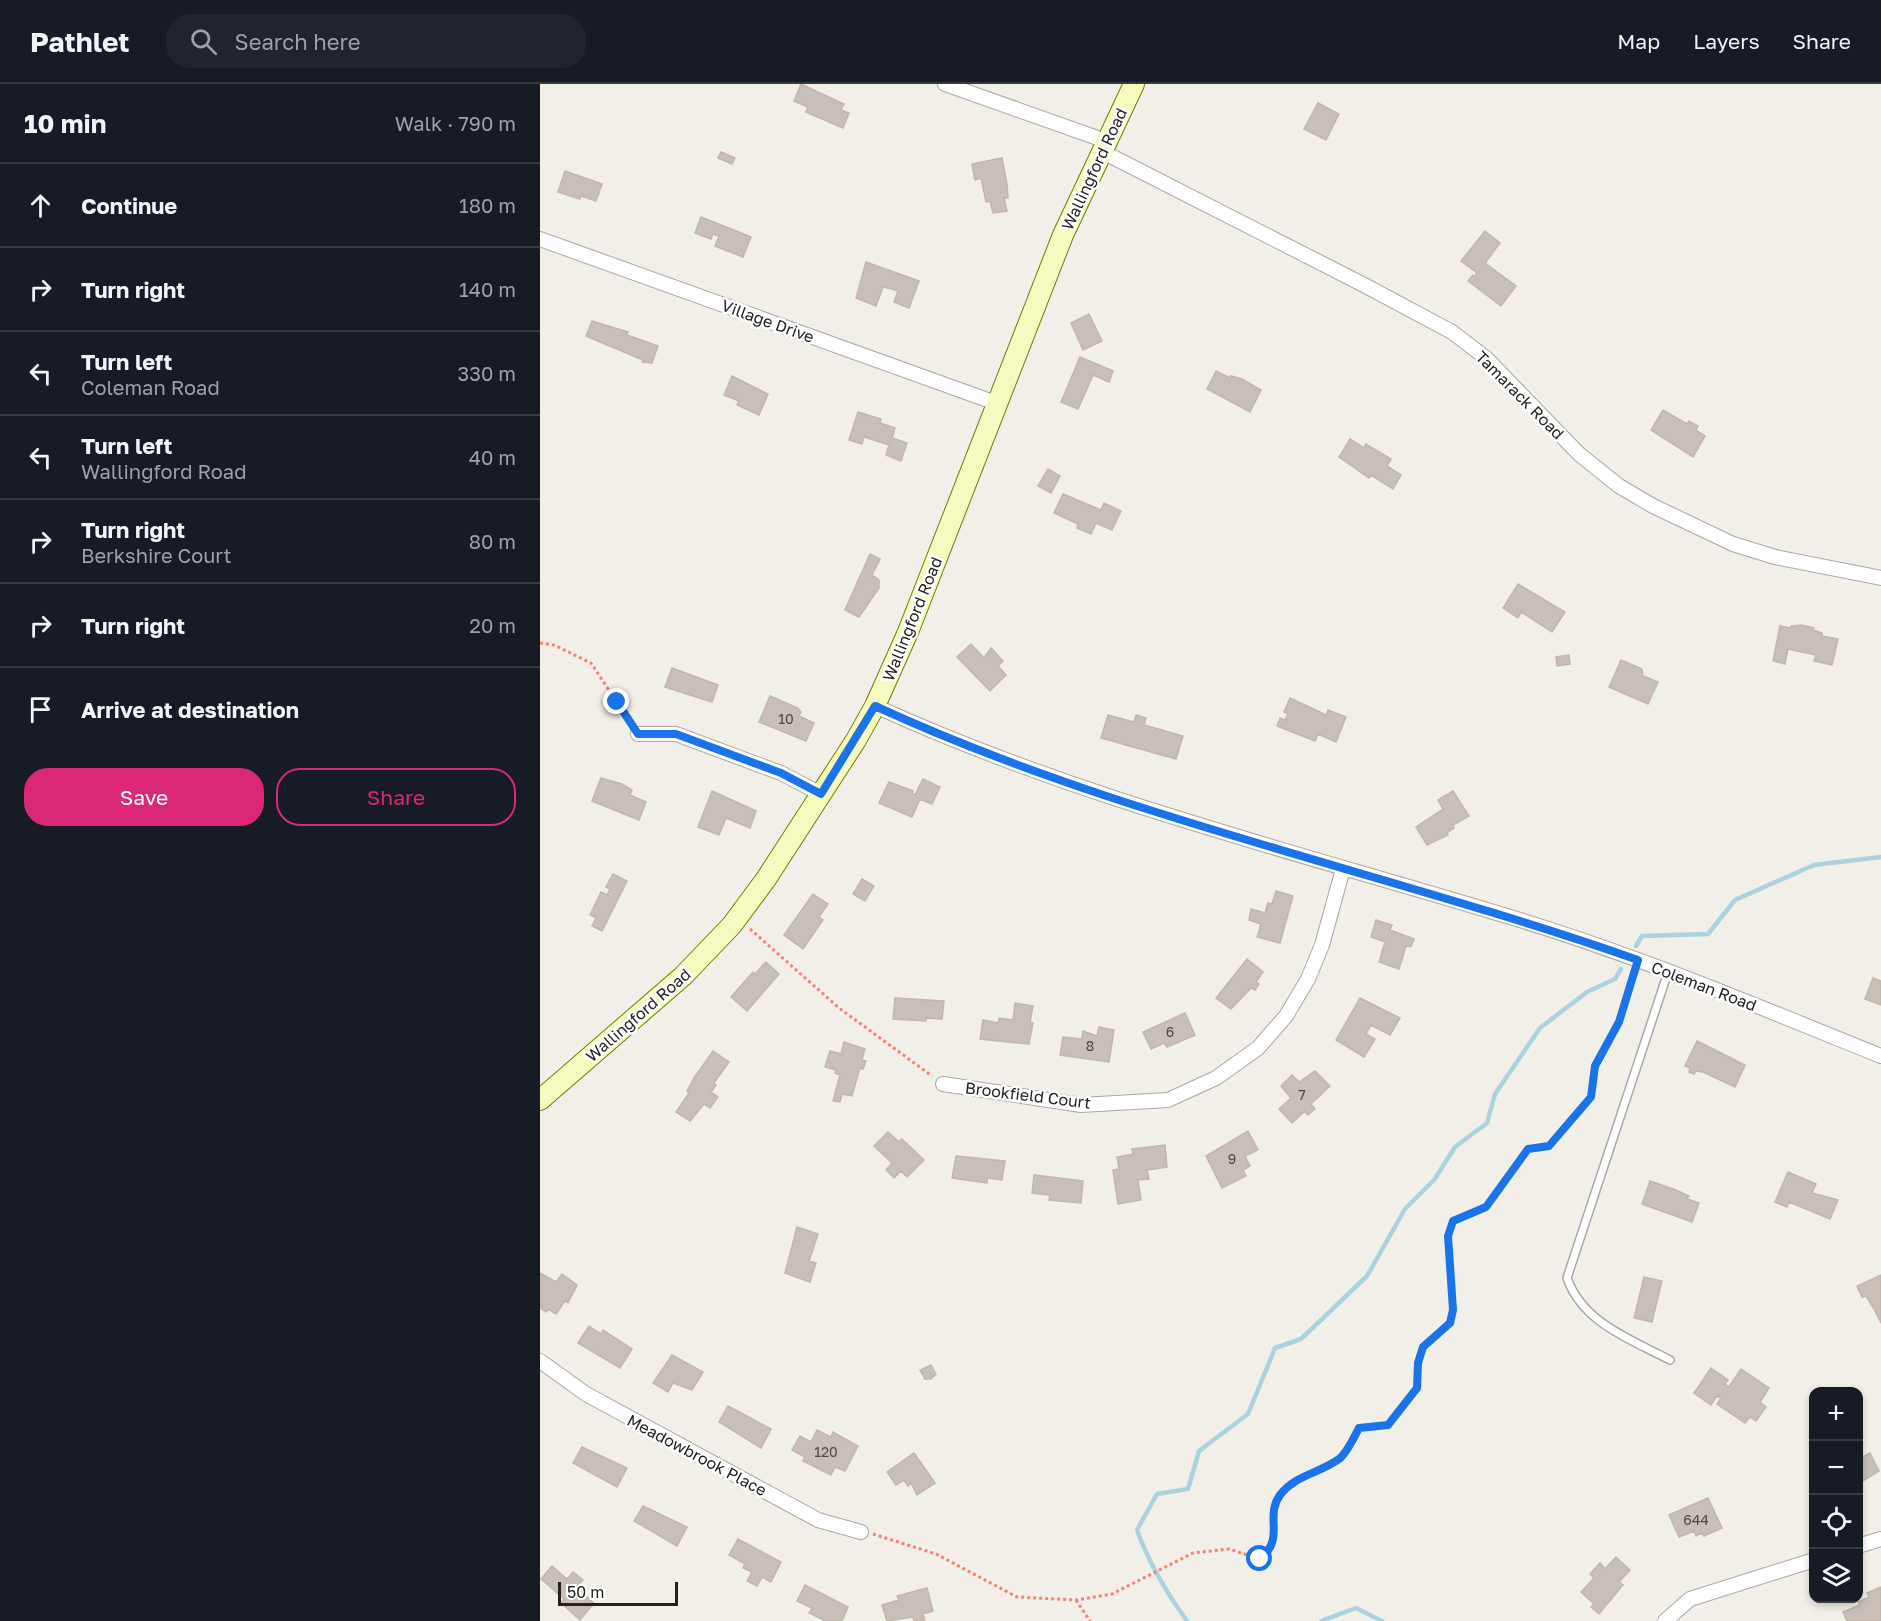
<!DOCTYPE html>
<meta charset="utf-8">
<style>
body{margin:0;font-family:"Golos Text",sans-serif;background:#20242c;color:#f1f3f6}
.controls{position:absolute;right:18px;bottom:18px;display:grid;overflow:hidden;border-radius:12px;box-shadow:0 3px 9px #0003}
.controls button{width:54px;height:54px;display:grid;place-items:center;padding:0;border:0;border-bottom:2px solid #363941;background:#171b24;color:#f1f3f6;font:30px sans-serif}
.scale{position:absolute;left:18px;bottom:15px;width:120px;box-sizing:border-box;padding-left:6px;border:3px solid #222;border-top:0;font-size:16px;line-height:21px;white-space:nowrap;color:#222;-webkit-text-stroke:4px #fff;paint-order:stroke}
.stop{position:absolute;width:18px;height:18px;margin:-14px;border:4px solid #1a73e8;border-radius:50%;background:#fff}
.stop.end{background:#1a73e8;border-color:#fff;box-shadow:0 2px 6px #0008}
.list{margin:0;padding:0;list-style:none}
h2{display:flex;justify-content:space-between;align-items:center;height:78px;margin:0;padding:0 24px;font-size:26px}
h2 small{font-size:20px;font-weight:400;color:#9ea1a6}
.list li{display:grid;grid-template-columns:39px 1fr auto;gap:18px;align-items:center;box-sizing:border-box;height:84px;padding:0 24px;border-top:2px solid #363941}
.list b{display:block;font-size:22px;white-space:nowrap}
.list p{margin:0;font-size:20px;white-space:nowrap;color:#9ea1a6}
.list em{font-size:20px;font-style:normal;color:#9ea1a6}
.actions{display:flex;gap:12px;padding:18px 24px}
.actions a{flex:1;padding:14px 0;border:2px solid #db2777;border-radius:24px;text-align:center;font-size:21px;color:#db2777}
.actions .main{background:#db2777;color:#fff}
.icon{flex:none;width:33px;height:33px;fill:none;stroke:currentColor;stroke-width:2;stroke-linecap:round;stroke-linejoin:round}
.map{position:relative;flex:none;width:1341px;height:1537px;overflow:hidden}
header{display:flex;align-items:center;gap:36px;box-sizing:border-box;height:84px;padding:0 30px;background:#171b24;border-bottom:2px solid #363941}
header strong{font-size:28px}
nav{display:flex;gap:33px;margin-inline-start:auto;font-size:21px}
.search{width:420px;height:54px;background:#20242c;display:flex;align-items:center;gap:15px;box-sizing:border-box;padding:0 21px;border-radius:24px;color:#9ea1a6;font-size:22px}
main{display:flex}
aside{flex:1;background:#171b24}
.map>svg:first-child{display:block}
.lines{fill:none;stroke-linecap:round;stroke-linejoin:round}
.stream{stroke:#aad3df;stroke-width:4.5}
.building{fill:#c7bfb8;stroke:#c4b6ab;stroke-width:1.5}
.lane-casing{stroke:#a9a9a9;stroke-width:10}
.street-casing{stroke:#a9a9a9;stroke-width:16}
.secondary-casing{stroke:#707d05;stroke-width:22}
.path{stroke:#fa8072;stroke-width:3;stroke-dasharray:3 3;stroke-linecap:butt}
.lane{stroke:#fff;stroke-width:7}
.street{stroke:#fff;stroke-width:14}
.secondary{stroke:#f7fabf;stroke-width:20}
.route{stroke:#1a73e8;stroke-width:8}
.labels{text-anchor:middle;stroke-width:5;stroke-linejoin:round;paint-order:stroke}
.number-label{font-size:14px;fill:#4b4948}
.street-label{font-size:16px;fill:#222;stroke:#fff}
</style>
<header>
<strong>Pathlet</strong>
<div class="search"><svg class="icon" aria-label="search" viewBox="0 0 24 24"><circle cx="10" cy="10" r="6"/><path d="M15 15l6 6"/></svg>Search here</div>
<nav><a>Map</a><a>Layers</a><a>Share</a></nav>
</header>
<main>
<aside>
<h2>10 min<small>Walk · 790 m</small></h2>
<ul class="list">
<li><svg class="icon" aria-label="ahead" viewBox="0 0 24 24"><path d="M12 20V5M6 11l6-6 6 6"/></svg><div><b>Continue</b></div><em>180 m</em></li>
<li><svg class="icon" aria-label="right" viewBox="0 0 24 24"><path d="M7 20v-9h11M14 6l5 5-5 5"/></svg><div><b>Turn right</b></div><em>140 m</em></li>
<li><svg class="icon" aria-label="left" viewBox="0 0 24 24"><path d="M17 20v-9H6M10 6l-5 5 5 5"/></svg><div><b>Turn left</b><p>Coleman Road</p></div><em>330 m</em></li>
<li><svg class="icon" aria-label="left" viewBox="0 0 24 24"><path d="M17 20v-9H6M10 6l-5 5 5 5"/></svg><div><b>Turn left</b><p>Wallingford Road</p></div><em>40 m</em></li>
<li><svg class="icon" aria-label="right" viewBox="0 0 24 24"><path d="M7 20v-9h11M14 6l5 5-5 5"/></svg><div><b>Turn right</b><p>Berkshire Court</p></div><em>80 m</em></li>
<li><svg class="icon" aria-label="right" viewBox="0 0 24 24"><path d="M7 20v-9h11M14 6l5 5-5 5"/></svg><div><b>Turn right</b></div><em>20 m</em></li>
<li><svg class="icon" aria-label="arrive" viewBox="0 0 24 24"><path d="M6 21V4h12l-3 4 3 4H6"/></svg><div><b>Arrive at destination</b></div></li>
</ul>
<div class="actions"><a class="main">Save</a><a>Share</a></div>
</aside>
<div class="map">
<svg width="1341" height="1537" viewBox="0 0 1341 1537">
<rect width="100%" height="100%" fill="#f2efe9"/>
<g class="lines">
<path class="stream" d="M1096 862 1102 852 1168 850 1195 816 1274 781 1341 773
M647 1537C626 1508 609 1479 597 1446L617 1410 648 1405 659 1367 708 1330 735 1264 761 1255 827 1192 865 1125 894 1096 915 1063 947 1039 955 1010 1000 944 1047 908 1075 895 1081 885
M781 1537 816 1524 842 1537"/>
</g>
<path class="building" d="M261 0 304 20 301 26 309 29 303 44 266 28 268 23 254 17Z
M778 19 799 30 786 56 764 45Z
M181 68 195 74 192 80 178 74Z
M462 74 467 100 468 114H464L467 127 453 129 450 117 446 118 441 94 435 96 432 80Z
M25 87 62 100 56 117 41 112 40 115 18 108Z
M161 133 211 153 203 173 175 162 179 152 173 150 171 155 155 149Z
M945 147 960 159 945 179 976 202 961 222 928 197 933 191 936 193V188L921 177Z
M326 178 379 197 369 224 354 218 358 207 352 205 343 203 336 222 316 214Z
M549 230 562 257 543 266 531 239Z
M52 237 88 248 87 251 118 262 112 279 102 278 103 276 46 252Z
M540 273 573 287 569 298 553 291 538 325 521 318Z
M676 287 690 294 691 292 702 295 721 306 710 328 667 305Z
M192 292 228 310 219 331 197 321 199 317 184 311Z
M1123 326 1147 340 1149 337 1158 342 1156 346 1165 352 1153 373 1111 346Z
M318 328 341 335 340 339 355 344 352 354 367 359 361 377 346 371 349 361 324 353 322 360 309 356Z
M810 355 824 364 826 360 851 375 847 382 861 391 853 405 831 391 829 394 799 373Z
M508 385 520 392 511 409 498 402Z
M523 410 561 426 564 419 581 427 572 446 556 439 551 450 537 444 538 440 514 429Z
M330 470 340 475 331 493 334 492 339 496V504L319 533 305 526Z
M978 500 1025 528 1012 548 981 528 978 534 963 524Z
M1262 541 1274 544 1273 546 1282 549V552L1298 555 1292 581 1274 577 1276 571 1248 565 1245 580 1233 577 1240 542 1250 544 1251 542Z
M431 560 444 574 451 564 463 577 458 582 466 591 450 607 417 573Z
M1029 571 1030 580 1017 582 1016 573Z
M1081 576 1102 585 1103 592 1118 598 1108 620 1069 603Z
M132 584 178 601 172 618 125 603Z
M230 612 258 624 261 628 259 632 274 639 266 657 219 638Z
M750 614 786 631 788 626 806 633 796 658 778 650 775 657 737 642 740 634 745 636 748 630 744 628Z
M568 631 594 638 596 631 606 634 604 641 643 652 636 675 561 654Z
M61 694 82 700 92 706 90 711 106 718 99 736 52 717Z
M383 695 400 703 392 720 380 715 372 733 339 719 349 698 373 707 372 709 375 711Z
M172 707 216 727 210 744 186 734 179 751 158 743Z
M913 707 929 732 913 741 914 744 907 749 908 751 887 761 876 743 903 725 898 716Z
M73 790 87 797 62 847 52 842 56 834 50 831 61 808 67 811 70 805 66 803Z
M322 795 334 802 325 817 313 810Z
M736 807 753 812 740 859 717 853 721 840 709 836 711 825 725 829 728 819 732 820Z
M273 810 288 820 279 833 283 836 263 865 244 851Z
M836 836 852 841 850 846 874 855 871 863 866 862 859 885 839 878 845 858 831 853Z
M707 875 723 888 716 898 719 900 715 906 711 904 691 925 676 914Z
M226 878 239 890 207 927 191 913 213 888 215 890Z
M1333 894 1341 897V921L1325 915Z
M355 914 404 917 402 935 386 934V937L353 935Z
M820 914 860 934 850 951 831 941 826 950 835 955 824 973 796 956Z
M475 919 493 922 490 938 493 939 489 960 440 955 443 936 458 939 459 934 473 936Z
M645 929 655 951 627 963 624 959 611 965 603 948Z
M559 943 574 946 569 978 520 971 523 953 542 955 543 947 557 952Z
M1157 957 1205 981 1195 1003 1163 988 1156 987 1154 990 1149 988 1150 984 1145 982Z
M304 958 325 965 322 976 326 977 323 985 320 984 312 1012 302 1010 300 1018 293 1017 300 991 295 989 296 986 285 983 290 967 301 970Z
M173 967 189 978 174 999 176 1001 171 1008 178 1013 170 1024 164 1020 150 1037 136 1028 149 1009 147 1007 154 994Z
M775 987 790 1002 771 1020 775 1025 768 1031 765 1027 752 1039 739 1025 751 1014 741 1002 752 991 759 998Z
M708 1047 718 1066 705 1072 710 1082 703 1086 706 1092 682 1104 666 1072Z
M348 1048 359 1058 362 1055 384 1076 367 1093 361 1087 354 1094 346 1086 352 1079 334 1062Z
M625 1061 627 1083 607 1086 609 1095 598 1096 601 1116 578 1120 573 1086 579 1085 577 1073 593 1070 592 1065Z
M416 1072 465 1077 462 1096 447 1094V1099L412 1094Z
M1248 1088 1276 1100 1272 1109 1298 1116 1290 1135 1249 1118 1247 1123 1235 1118Z
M494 1091 543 1097 541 1119 509 1116 510 1111 492 1109Z
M1110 1097 1136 1106 1149 1112 1147 1115 1159 1119 1152 1138 1102 1120Z
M257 1143 278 1150 269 1177 276 1179 270 1198 245 1189Z
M0 1189 16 1198 22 1190 37 1201 28 1219 25 1217 16 1230 8 1225 6 1228 0 1224Z
M1341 1191V1239L1334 1225 1326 1212 1322 1213 1317 1202Z
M1104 1193 1122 1197 1112 1238 1094 1234Z
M49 1242 61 1250 63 1246 92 1265 80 1284 38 1259Z
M132 1271 163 1288 152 1306 133 1299 128 1308 113 1299Z
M391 1281 396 1290 391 1295H385L380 1286Z
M1171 1284 1188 1296 1185 1300 1189 1303 1201 1285 1229 1304 1220 1318 1226 1323 1216 1337 1210 1333 1205 1339 1177 1320 1181 1314 1177 1312 1171 1321 1154 1309Z
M188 1322 231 1345 221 1364 179 1338Z
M277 1346 291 1353 293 1348 318 1362 305 1387 295 1383 291 1391 263 1377 265 1373 252 1366 260 1352 271 1358Z
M42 1363 87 1384 77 1403 33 1379Z
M374 1369 395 1399 377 1411 371 1399 368 1402 364 1396 356 1401 347 1388Z
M1330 1369 1339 1387 1318 1400V1375Z
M1168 1414 1182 1444 1164 1452 1162 1449 1156 1452 1154 1447 1139 1453 1129 1431Z
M103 1422 147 1443 137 1462 94 1437Z
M198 1455 241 1478 231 1498 222 1493 217 1502 207 1497 212 1488 203 1484 205 1480 189 1471Z
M1076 1473 1090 1486 1079 1498 1083 1501 1059 1530 1051 1523 1054 1520 1041 1508 1054 1494 1050 1490 1060 1479 1065 1485Z
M12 1482 27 1495 33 1488 43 1496 36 1503 54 1519 40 1536 21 1519 24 1515 1 1495Z
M265 1501 308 1523 302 1537H286L269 1529 272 1524 257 1517Z
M1341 1503V1537H1307L1303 1528 1320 1521 1318 1518 1329 1513 1327 1509Z
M387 1504 393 1527 383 1530 385 1537H374L373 1533 347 1537 342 1521 359 1516 357 1512Z"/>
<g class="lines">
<defs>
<path id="lane" d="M1128 888 1027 1194C1043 1239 1090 1255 1130 1276"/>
<path id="street" d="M405 0 566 57
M561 67 826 202 912 248 946 274 1039 370 1079 402 1113 422 1193 460 1235 473 1341 494
M0 155 456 319
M335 622C539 715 757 768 970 833 1097 871 1219 923 1341 972
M98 650H136L241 689 281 710
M403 1000 541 1021 628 1016 676 994 718 964 746 932 768 895 782 861 803 785
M0 1277 46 1310 278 1436 321 1448
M1318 1462 1341 1455
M1125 1537 1150 1515 1274 1476"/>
<path id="secondary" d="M0 1016 143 892 192 841 226 795 316 656 335 622 368 548 523 151 594 0"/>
</defs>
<use href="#lane" class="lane-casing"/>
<use href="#street" class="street-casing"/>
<use href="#secondary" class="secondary-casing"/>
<path class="path" d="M0 559 14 561 51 579 90 638
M210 845 299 924 392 992
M333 1450 396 1470 477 1513 536 1516 572 1510 653 1469 689 1465 720 1475C746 1454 724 1433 740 1411 755 1391 780 1389 799 1375 807 1369 814 1353 819 1344L848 1341 877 1303 878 1279 883 1263 910 1239 913 1226 908 1152 913 1137 946 1123 988 1065 1009 1062 1051 1013 1055 982 1079 938 1094 890
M536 1516 550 1537"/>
<use href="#lane" class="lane"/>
<use href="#street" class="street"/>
<use href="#secondary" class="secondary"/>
</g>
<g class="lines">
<path class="route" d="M77 618 98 650H136L241 689 281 710 335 622C580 735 845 787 1098 876L1079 938 1055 982 1051 1013 1009 1062 988 1065 946 1123 913 1137 908 1152 913 1226 910 1239 883 1263 878 1279 877 1304 848 1341 819 1344C814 1353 807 1369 799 1375 780 1389 755 1391 740 1411 724 1433 746 1454 720 1475"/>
</g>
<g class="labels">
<g class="number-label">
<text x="246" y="640">10</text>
<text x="630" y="953">6</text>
<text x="550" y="967">8</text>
<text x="762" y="1016">7</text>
<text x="692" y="1080">9</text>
<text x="286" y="1373">120</text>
<text x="1156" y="1441">644</text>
</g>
<g class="street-label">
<text transform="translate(554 85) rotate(-65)" y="6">Wallingford Road</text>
<text transform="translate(228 237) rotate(20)" y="6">Village Drive</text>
<text transform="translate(980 311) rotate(45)" y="6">Tamarack Road</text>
<text transform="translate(372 535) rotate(-68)" y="6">Wallingford Road</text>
<text transform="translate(1164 902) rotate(21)" y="6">Coleman Road</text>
<text transform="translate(98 931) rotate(-41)" y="6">Wallingford Road</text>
<text transform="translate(488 1011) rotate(7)" y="6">Brookfield Court</text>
<text transform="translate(157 1371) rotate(28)" y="6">Meadowbrook Place</text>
</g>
</g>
</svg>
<div class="controls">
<button>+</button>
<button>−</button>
<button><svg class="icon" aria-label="locate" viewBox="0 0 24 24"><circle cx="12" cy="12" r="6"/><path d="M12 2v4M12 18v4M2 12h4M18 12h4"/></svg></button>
<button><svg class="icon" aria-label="layers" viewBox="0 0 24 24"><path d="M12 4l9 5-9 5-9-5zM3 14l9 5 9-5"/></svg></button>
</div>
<div class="scale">50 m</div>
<div class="stop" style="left:720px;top:1475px"></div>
<div class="stop end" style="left:77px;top:618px"></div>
</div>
</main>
